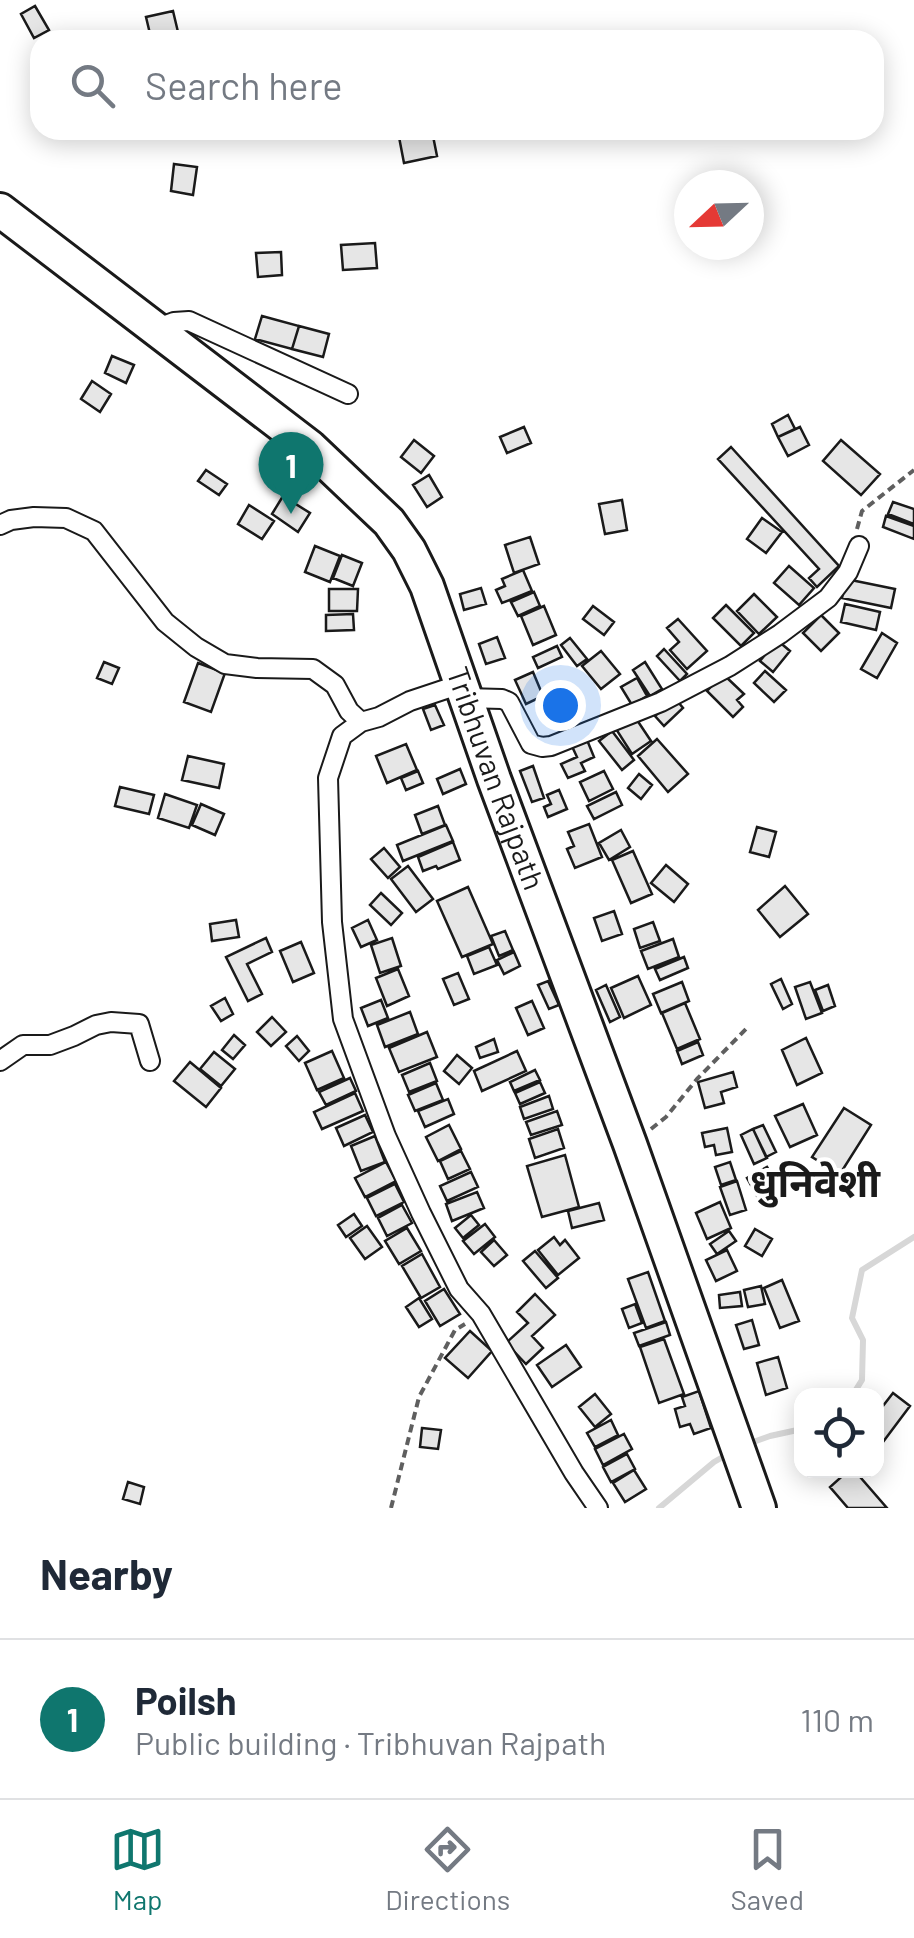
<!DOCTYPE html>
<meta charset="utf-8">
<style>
body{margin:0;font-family:Barlow,"Noto Sans Devanagari",sans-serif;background:#f2f2f3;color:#1f2937}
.controls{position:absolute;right:30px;bottom:30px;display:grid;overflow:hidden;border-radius:20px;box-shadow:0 5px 25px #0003}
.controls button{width:90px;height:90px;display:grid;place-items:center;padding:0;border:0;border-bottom:2px solid #e0e1e3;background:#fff;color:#1f2937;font:50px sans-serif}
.compass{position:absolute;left:674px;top:170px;width:90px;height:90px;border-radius:50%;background:#fff;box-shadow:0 5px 25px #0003;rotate:248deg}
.you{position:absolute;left:560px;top:705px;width:35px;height:35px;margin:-25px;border:8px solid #fff;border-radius:50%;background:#1a73e8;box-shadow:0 0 0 15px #1a73e833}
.badge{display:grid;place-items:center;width:65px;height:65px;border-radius:50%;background:#0f766e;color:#fff;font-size:32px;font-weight:700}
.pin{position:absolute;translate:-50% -82px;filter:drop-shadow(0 2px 5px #0008)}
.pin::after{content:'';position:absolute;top:52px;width:35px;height:30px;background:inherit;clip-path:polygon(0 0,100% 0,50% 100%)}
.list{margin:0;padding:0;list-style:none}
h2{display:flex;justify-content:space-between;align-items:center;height:130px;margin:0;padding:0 40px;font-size:42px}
h2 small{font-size:32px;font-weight:400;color:#747a83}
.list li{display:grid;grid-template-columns:65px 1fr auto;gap:30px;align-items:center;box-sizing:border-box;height:160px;padding:0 40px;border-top:2px solid #e0e1e3}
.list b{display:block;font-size:38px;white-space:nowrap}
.list p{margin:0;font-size:32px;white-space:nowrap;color:#747a83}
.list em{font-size:32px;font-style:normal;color:#747a83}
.icon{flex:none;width:55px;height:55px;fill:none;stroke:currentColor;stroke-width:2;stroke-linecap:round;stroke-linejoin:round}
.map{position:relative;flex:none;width:914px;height:1508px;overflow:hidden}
.search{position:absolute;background:#fff;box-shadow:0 5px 25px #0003;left:30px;right:30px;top:30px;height:110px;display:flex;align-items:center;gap:25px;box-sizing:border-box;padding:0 35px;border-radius:30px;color:#747a83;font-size:38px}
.sheet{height:290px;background:#fff}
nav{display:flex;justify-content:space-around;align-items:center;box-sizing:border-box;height:140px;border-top:2px solid #e0e1e3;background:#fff;font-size:28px;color:#747a83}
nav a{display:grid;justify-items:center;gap:5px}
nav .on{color:#0f766e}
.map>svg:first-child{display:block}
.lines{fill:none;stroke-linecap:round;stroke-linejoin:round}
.stream{stroke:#d7d7d7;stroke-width:6}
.building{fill:#e6e6e6;stroke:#1a1a1a;stroke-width:2.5}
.street-casing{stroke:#1a1a1a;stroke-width:22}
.highway-casing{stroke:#1a1a1a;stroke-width:38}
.path{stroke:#5f5f5f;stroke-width:4;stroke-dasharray:8 5;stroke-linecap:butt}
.street{stroke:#fff;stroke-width:18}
.highway{stroke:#fff;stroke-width:32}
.labels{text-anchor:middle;stroke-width:8;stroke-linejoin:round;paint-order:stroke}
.street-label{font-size:30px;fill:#1a1a1a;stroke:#fff}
.district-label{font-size:40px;font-weight:bold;fill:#1a1a1a;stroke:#fff}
</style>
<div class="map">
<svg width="914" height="1508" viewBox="0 0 914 1508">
<rect width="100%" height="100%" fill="#fff"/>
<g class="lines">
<path class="stream" d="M852 1396 862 1380 863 1340 852 1318 862 1270 914 1237
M745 1445 770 1436 802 1429
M659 1508 714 1462 730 1453"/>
</g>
<path class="building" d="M35 6 49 30 34 38 21 14Z
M173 11 178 32 151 38 146 17Z
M432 131 437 156 404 163 399 137Z
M174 164 197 167 193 195 171 191Z
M375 243 377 268 343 270 341 245Z
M281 252 282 275 258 277 256 253Z
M262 316 299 326 292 349 255 339Z
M299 326 329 334 323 357 292 349Z
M112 356 134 365 126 383 105 373Z
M92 381 111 394 100 412 81 399Z
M788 415 795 429 778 437 772 424Z
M524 427 531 443 507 453 500 437Z
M800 427 809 445 788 456 778 437Z
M414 440 434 456 421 473 401 457Z
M841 440 880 474 861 495 823 461Z
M731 447 839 566 817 587 809 578 819 569 718 459Z
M206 470 227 484 219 495 198 481Z
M429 475 442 497 427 507 413 485Z
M283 496 310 513 298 532 272 514Z
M622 500 627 530 605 534 599 504Z
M893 502 914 509V524L888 514Z
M249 505 274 521 262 539 238 524Z
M886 516 914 526V539L883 527Z
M762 518 782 532 766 553 747 539Z
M530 537 539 564 514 573 505 545Z
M315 546 340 556 330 582 305 572Z
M342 555 362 563 353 586 333 578Z
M789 566 814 588 799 605 774 583Z
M523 570 532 591 502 603 496 590 505 586 502 579Z
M846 579 895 589 891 608 842 598Z
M481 588 486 604 464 610 460 594Z
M329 589H358L357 611H329Z
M534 592 540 606 518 616 511 602Z
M754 594 777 617 759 634 737 611Z
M845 604 880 612 876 630 841 622Z
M726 605 754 633 741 646 713 618Z
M544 606 556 635 533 645 521 616Z
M593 606 614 622 604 635 583 619Z
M353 614 354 630 326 631V615Z
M821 615 839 633 821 651 803 633Z
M678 619 707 651 687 669 670 650 679 642 667 628Z
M882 633 897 643 877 678 861 669Z
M497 637 505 658 486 664 479 644Z
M570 638 587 659 577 666 561 645Z
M777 640 790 651 773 672 760 661Z
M557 646 562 657 538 668 533 657Z
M664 649 687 674 680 681 657 656Z
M601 651 620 674 601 689 582 666Z
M104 662 119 668 112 684 97 678Z
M645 662 662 689 650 696 633 670Z
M198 663 225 673 211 712 184 702Z
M765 671 786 690 774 702 754 683Z
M533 672 543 696 526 704 515 680Z
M723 674 744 694 737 700 743 707 733 717 707 691Z
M637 678 647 696 632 705 621 687Z
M573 688 583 711 562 720 552 698Z
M674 697 683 708 664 726 655 716Z
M435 705 444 725 431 730 423 709Z
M635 717 651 741 632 754 616 729Z
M612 731 634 760 622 770 599 741Z
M585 735 594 757 581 763 585 771 568 778 561 764 577 757 570 742Z
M657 739 688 774 668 792 638 756Z
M406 744 417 770 387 783 376 756Z
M188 756 224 764 219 788 182 780Z
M533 766 544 798 532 802 520 771Z
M460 769 466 784 443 794 437 779Z
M418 771 423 783 406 790 401 778Z
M604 771 613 789 589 801 580 782Z
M639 774 652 785 641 799 628 788Z
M120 787 154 795 149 814 115 806Z
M559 790 567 809 548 817 544 807 551 804 547 795Z
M616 792 622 805 594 819 587 806Z
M165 794 197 805 189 828 158 818Z
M201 804 224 814 215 835 192 825Z
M438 806 445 825 422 834 415 815Z
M589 824 602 857 575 868 567 849 574 846 568 832Z
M446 825 453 841 403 861 397 845Z
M757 827 776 832 769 857 750 852Z
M621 830 630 847 609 860 599 843Z
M453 842 460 860 438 869 436 866 423 871 418 857Z
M384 848 400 867 388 878 371 859Z
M633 851 652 894 631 903 612 860Z
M666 865 688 884 674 902 651 883Z
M408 866 433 899 416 912 391 879Z
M785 886 808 914 780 937 758 910Z
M468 887 493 944 462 957 437 901Z
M381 893 402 913 391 925 370 905Z
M614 911 622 934 602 941 594 918Z
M236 920 239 937 212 941 210 924Z
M368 920 377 940 361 947 352 928Z
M653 922 660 941 640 948 634 929Z
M505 931 513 950 499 956 491 936Z
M266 938 272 952 247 964 262 994 248 1001 226 957Z
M392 938 401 966 380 973 371 945Z
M673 939 679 957 648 969 641 951Z
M301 942 314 973 293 982 280 951Z
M489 947 497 965 474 974 467 956Z
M514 952 520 966 504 974 497 960Z
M684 957 688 968 660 980 655 969Z
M398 969 409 996 387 1006 376 978Z
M458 973 469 999 454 1005 443 979Z
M638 976 651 1005 624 1018 611 988Z
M781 979 792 1004 783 1009 771 984Z
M548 981 559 1005 549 1009 538 985Z
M682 982 689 1001 661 1013 653 994Z
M810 982 822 1013 806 1019 795 987Z
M606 985 620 1017 610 1022 596 990Z
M828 985 835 1006 823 1011 815 990Z
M225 998 233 1014 221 1021 211 1006Z
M381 1000 388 1018 368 1026 361 1008Z
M532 1001 544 1028 528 1035 516 1008Z
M685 1003 700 1039 677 1049 662 1013Z
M410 1012 418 1034 385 1047 377 1025Z
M272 1017 286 1032 271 1046 257 1032Z
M427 1032 437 1057 399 1072 389 1048Z
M234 1035 245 1045 233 1059 222 1050Z
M297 1036 309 1051 299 1061 286 1046Z
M806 1038 822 1073 797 1085 782 1050Z
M494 1039 498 1052 480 1058 476 1047Z
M698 1042 703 1055 682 1064 677 1051Z
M332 1051 344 1078 317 1090 305 1063Z
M517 1051 526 1071 482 1091 474 1071Z
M214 1052 235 1069 221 1086 200 1069Z
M457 1055 472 1068 459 1084 444 1071Z
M190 1062 221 1088 206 1107 174 1081Z
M430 1063 437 1081 409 1092 402 1075Z
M535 1070 540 1080 514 1091 510 1082Z
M733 1072 737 1087 721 1092 724 1103 705 1108 698 1082Z
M350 1078 356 1091 326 1105 319 1092Z
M540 1082 545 1093 520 1104 515 1093Z
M436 1083 443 1100 415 1111 408 1095Z
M355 1093 363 1111 322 1129 314 1112Z
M549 1096 553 1109 524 1119 520 1107Z
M448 1099 454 1114 425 1127 418 1111Z
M803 1104 817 1135 790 1147 775 1116Z
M844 1108 871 1125 840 1174 812 1157Z
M557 1111 562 1125 531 1135 526 1122Z
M365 1115 373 1132 344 1146 336 1128Z
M449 1125 461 1149 438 1161 426 1137Z
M763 1125 776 1152 766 1157 753 1129Z
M727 1128 732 1152 716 1155 714 1145 705 1147 702 1133Z
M558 1129 564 1148 535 1158 529 1139Z
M753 1129 767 1158 754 1164 741 1135Z
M375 1136 385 1162 361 1171 351 1146Z
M461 1151 470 1169 448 1179 440 1161Z
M565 1155 579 1207 542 1217 527 1166Z
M386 1162 396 1181 365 1197 355 1178Z
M730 1162 736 1180 721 1185 715 1167Z
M767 1167 783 1193 762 1205 747 1178Z
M471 1172 478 1187 447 1201 440 1186Z
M737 1181 746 1210 730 1215 720 1187Z
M395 1184 404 1202 376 1216 367 1198Z
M477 1192 484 1208 452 1221 446 1204Z
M720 1202 731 1228 707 1239 696 1213Z
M599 1203 604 1220 572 1228 568 1211Z
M402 1205 412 1223 387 1236 378 1218Z
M354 1214 362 1226 346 1237 338 1225Z
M471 1215 479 1225 463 1238 455 1228Z
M485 1224 495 1237 474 1254 463 1241Z
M367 1226 382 1247 365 1259 350 1238Z
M407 1228 421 1251 399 1264 385 1241Z
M755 1229 772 1239 762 1256 745 1246Z
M729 1231 736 1241 717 1254 710 1244Z
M554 1237 560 1245 565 1240 579 1258 558 1275 538 1250Z
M494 1240 507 1255 494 1266 481 1252Z
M727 1250 737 1271 716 1281 706 1260Z
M535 1251 558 1278 546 1288 523 1261Z
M422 1254 440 1287 421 1298 402 1266Z
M648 1272 665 1321 646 1328 628 1279Z
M782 1280 799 1321 780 1328 764 1288Z
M761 1286 765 1304 748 1307 744 1290Z
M444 1289 460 1314 440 1326 425 1301Z
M740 1292 742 1306 720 1308 719 1295Z
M535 1294 555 1315 532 1336 543 1348 526 1364 506 1343 528 1323 517 1312Z
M419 1298 432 1319 419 1327 406 1307Z
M635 1304 642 1323 629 1328 622 1309Z
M752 1320 759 1345 744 1349 736 1325Z
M666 1322 670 1335 639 1346 634 1333Z
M470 1331 492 1351 468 1378 445 1358Z
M664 1339 684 1394 659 1403 640 1347Z
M566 1345 581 1367 552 1387 537 1365Z
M778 1357 787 1388 766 1395 757 1363Z
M699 1391 711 1428 694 1434 690 1424 680 1427 675 1409 685 1406 682 1397Z
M893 1393 910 1406 880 1446 876 1443V1415Z
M595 1394 611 1414 595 1427 579 1407Z
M611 1420 618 1435 595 1447 587 1433Z
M422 1428 441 1430 438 1449 420 1447Z
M624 1434 632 1449 603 1465 595 1449Z
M627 1454 635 1469 611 1482 603 1467Z
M634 1470 646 1489 625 1502 613 1483Z
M849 1470H854L887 1508H848L830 1487Z
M128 1482 144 1487 140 1504 123 1499Z"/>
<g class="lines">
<defs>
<path id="street" d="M155 329 174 322 189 321 348 394
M0 525 11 520 34 517 66 518 94 531 165 622 196 647 225 664 257 668 313 669 335 685 349 711 361 722 379 717 410 701 461 684
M465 698 502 699 509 702 531 744 542 747 551 746 661 702 730 666 780 634 828 598 848 572 859 546
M361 722 342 736 328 778 332 922 343 1019 386 1136 421 1213 459 1289 481 1314 574 1473 598 1508
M0 1061 23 1045H50L74 1036 96 1025 111 1022 139 1024 150 1061"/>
<g id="highway">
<path id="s1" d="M0 210 310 447 389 522 409 550 427 586 494 779 630 1144 759 1508"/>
</g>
</defs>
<use href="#street" class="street-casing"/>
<use href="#highway" class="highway-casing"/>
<path class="path" d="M857 529 862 511 914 470
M651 1129 666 1117 697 1079 747 1028
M391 1508 419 1397 455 1330 465 1324"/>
<use href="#street" class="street"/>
<use href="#highway" class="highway"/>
</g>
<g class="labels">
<g class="street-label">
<text dy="10" stroke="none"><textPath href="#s1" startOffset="778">Tribhuvan Rajpath</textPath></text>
</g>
<g class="district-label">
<text x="815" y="1197">धुनिवेशी</text>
</g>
</g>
</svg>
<div class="controls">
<button><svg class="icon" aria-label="locate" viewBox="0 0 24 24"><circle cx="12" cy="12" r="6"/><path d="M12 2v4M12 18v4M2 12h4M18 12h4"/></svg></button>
</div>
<svg class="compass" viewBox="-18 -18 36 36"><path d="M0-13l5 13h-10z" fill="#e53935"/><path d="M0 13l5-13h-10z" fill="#747a83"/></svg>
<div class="you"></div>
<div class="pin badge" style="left:291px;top:514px">1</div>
<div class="search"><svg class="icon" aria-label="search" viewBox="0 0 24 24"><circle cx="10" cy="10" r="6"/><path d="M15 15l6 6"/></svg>Search here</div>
</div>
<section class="sheet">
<h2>Nearby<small></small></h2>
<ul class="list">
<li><span class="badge">1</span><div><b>Poilsh</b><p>Public building · Tribhuvan Rajpath</p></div><em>110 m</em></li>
</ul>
</section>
<nav>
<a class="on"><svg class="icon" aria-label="map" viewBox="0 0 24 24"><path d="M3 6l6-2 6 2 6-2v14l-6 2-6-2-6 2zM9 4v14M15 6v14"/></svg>Map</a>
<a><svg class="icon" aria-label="directions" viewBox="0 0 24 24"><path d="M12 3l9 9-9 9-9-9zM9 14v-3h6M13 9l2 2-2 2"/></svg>Directions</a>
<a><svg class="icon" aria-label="saved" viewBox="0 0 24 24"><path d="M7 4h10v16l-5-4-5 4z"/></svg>Saved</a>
</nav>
